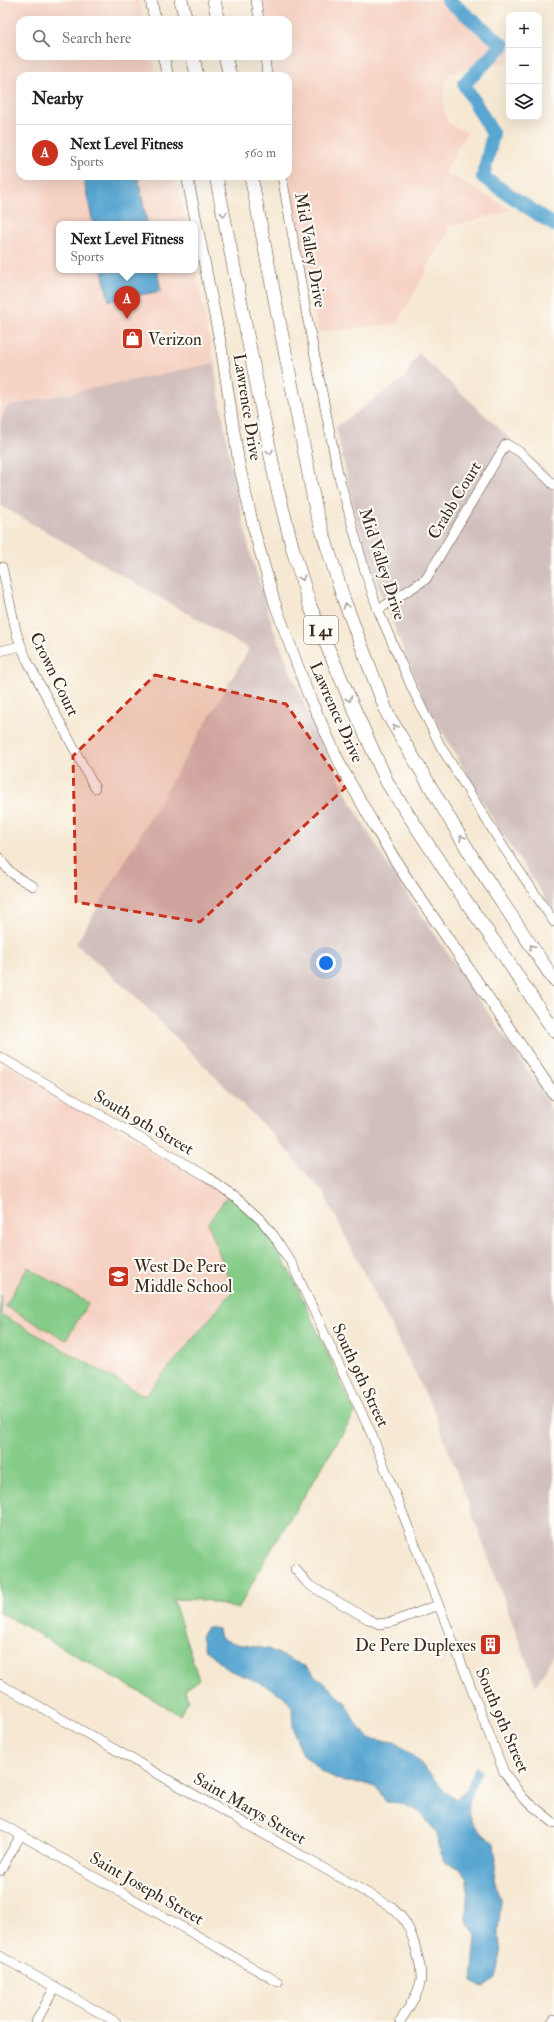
<!DOCTYPE html>
<meta charset="utf-8">
<style>
body{margin:0;font-family:"IM FELL Double Pica",serif;background:#f6f6f6;color:#222}
.controls{position:absolute;right:12px;top:12px;display:grid;overflow:hidden;border-radius:8px;box-shadow:0 4px 16px #0002}
.controls button{width:36px;height:36px;display:grid;place-items:center;padding:0;border:0;border-bottom:1px solid #e0e0e0;background:#fff;color:#222;font:20px sans-serif}
.you{position:absolute;left:326px;top:963px;width:14px;height:14px;margin:-10px;border:3px solid #fff;border-radius:50%;background:#1a73e8;box-shadow:0 0 0 6px #1a73e833}
.badge{display:grid;place-items:center;width:26px;height:26px;border-radius:50%;background:#c8321e;color:#fff;font-size:13px;font-weight:700}
.pin{position:absolute;translate:-50% -33px;filter:drop-shadow(0 1px 2px #0008)}
.pin::after{content:'';position:absolute;top:21px;width:14px;height:12px;background:inherit;clip-path:polygon(0 0,100% 0,50% 100%)}
.popup{position:absolute;left:56px;top:221px;width:142px;height:52px;box-sizing:border-box;display:grid;place-content:center;border-radius:8px;background:#fff;filter:drop-shadow(0 1px 3px #0005);font-size:13px;white-space:nowrap;color:#767676}
.popup b{font-size:15px;color:#222}
.popup::after{content:'';position:absolute;left:50%;top:100%;margin-left:-8px;border:8px solid transparent;border-top-color:#fff}
.list{margin:0;padding:0;list-style:none}
h2{display:flex;justify-content:space-between;align-items:center;height:52px;margin:0;padding:0 16px;font-size:17px}
h2 small{font-size:13px;font-weight:400;color:#767676}
.list li{display:grid;grid-template-columns:26px 1fr auto;gap:12px;align-items:center;box-sizing:border-box;height:56px;padding:0 16px;border-top:1px solid #e0e0e0}
.list b{display:block;font-size:15px;white-space:nowrap}
.list p{margin:0;font-size:13px;white-space:nowrap;color:#767676}
.list em{font-size:13px;font-style:normal;color:#767676}
.icon{flex:none;width:22px;height:22px;fill:none;stroke:currentColor;stroke-width:2;stroke-linecap:round;stroke-linejoin:round}
.map{position:relative;flex:none;width:554px;height:2022px;overflow:hidden}
.search{position:absolute;background:#fff;box-shadow:0 4px 16px #0002;left:16px;top:16px;width:276px;height:44px;display:flex;align-items:center;gap:10px;box-sizing:border-box;padding:0 14px;border-radius:12px;color:#767676;font-size:15px}
.panel{position:absolute;background:#fff;box-shadow:0 4px 16px #0002;left:16px;top:72px;width:276px;height:108px;border-radius:12px}
.map>svg:first-child{display:block}
.built{fill:#f6d2c3}
.industrial{fill:#d1bfbd}
.green{fill:#84cc88;stroke:#607b53}
.water{fill:#58a6d1;stroke:#4a6878}
.lines{fill:none;stroke-linecap:round;stroke-linejoin:round}
.river{stroke:#58a6d1;stroke-width:14}
.minor-casing{stroke:#574639;stroke-width:10}
.major-casing{stroke:#574639;stroke-width:12}
.highway-casing{stroke:#574639;stroke-width:14}
.minor{stroke:#fff;stroke-width:9}
.major{stroke:#fff;stroke-width:11}
.highway{stroke:#fff;stroke-width:13}
.oneway{stroke:#a79f9a}
.marked{fill:#c8321e;fill-opacity:0.2;stroke:#c8321e;stroke-width:3;stroke-dasharray:8 5;stroke-linejoin:round}
.labels{text-anchor:middle;stroke-width:4;stroke-linejoin:round;paint-order:stroke}
.shield{fill:#fdfcf7;stroke:#75695f;stroke-width:1}
.shield-label{font-size:16px;font-weight:bold;fill:#3b2a1e}
.street-label{font-size:17px;fill:#3b2a1e;stroke:#fdfcf7}
.poi-label{font-size:17px;fill:#3b2a1e;stroke:#fdfcf7;text-anchor:start}
</style>
<div class="map">
<svg width="554" height="2022" viewBox="0 0 554 2022">
<rect width="100%" height="100%" fill="#fdfcf7"/>
<filter id="ink" filterUnits="userSpaceOnUse"><feTurbulence type="fractalNoise" baseFrequency=".025" numOctaves="2"/><feDisplacementMap in="SourceGraphic" scale="8" xChannelSelector="R" yChannelSelector="G"/><feConvolveMatrix kernelMatrix="1 2 1 2 8 2 1 2 1" color-interpolation-filters="sRGB"/></filter>
<filter id="wash" filterUnits="userSpaceOnUse"><feTurbulence type="fractalNoise" baseFrequency=".012" numOctaves="4" result="noise"/><feDisplacementMap in="SourceGraphic" scale="16" xChannelSelector="R" yChannelSelector="G"/><feGaussianBlur stdDeviation="0.9" result="paint"/><feColorMatrix in="noise" values="0 0 0 0 0 0 0 0 0 0 0 0 0 0 0 0 0 1.4 0 .05"/><feComposite in="paint" operator="in"/></filter>
<g filter="url(#wash)">
<rect width="100%" height="100%" fill="#f6e8d2"/>
<path class="built" d="M0 0H139L144 20H20V56H152L156 76H20V176H176L186 224H59V270H195V268L214 363 8 406 0 421Z
M262 0H446L448 6 453 13 509 47V61L502 64 469 68 451 73 446 82 443 94 444 108 447 121 456 128 467 132 445 172 512 210 450 227 397 324 318 332 303 262 288 167V76H274L271 56H288V20H265Z
M5 1064 229 1194 208 1223 233 1290 145 1396 2 1315 0 1294V1073Z"/>
<path class="industrial" d="M418 353 554 479V911L495 823 423 698 376 582 356 517 336 427 405 377Z
M214 363 230 460 249 548 273 628 309 716 349 799 390 869 541 1090 554 1116V1654L536 1686 434 1411 324 1194 275 1137 136 997 76 944 249 649 0 505V421L8 406Z"/>
<path class="green" d="M229 1194 258 1221 272 1239 296 1284 355 1413 268 1555 238 1609 205 1600 173 1599 199 1680 185 1690 188 1700 180 1715 0 1612V1294L2 1315 145 1396 233 1291 208 1223Z
M28 1267 88 1303 66 1340 5 1306Z"/>
<path class="water" d="M83 176H138L147 224H93Z
M102 270H157L161 291 109 301Z
M207 1627 218 1629 220 1638 237 1644 268 1649 306 1667 346 1703 357 1726 371 1739 395 1742 418 1760 445 1792 456 1799 467 1789 476 1766 481 1772C476 1786 465 1803 470 1818 473 1828 487 1837 494 1843L496 1860 494 1881 501 1902 498 1931 501 1953 495 1978 483 1987 472 1982 476 1935 466 1920 468 1879 460 1869 445 1862 438 1846 437 1833 420 1812 400 1803 386 1802 377 1788 363 1783 344 1782 322 1772 300 1751 293 1726 292 1707 284 1696 256 1681 229 1670 205 1650 201 1637Z"/>
<g class="lines">
<path class="river" d="M448 0 503 45 464 84 493 134 483 177 554 225"/>
</g>
</g>
<g filter="url(#ink)">
<g class="lines">
<defs>
<path id="minor" d="M256 0 259 20
M265 56 267 76
M282 176 306 311 338 473 364 568 378 610 412 688 441 747 504 848 554 922
M2 567 17 635 27 660 95 788
M378 610 426 579 506 444 520 452 554 485
M0 651 21 646
M0 858C8 873 19 879 33 886
M0 1057 206 1176 241 1202 261 1220 274 1236 292 1264 372 1435 504 1772 523 1798 554 1823
M295 1569 309 1585 368 1619 379 1624 392 1622 438 1605
M0 1684 390 1906C394 1910 399 1914 403 1919 412 1930 421 1963 421 1978 420 1993 407 2009 400 2022
M0 1823 278 1982
M0 1871 21 1835
M0 1956 116 2022
M36 2022 55 1987
M552 2022 554 2019"/>
<path id="major" d="M151 0 155 20
M163 56 168 76
M187 176 221 346 239 464 254 530 275 604 308 694 342 768 375 827 405 876 554 1094"/>
<path id="highway" d="M181 0 186 20
M214 0 218 20
M193 56 197 76
M225 56 230 76
M216 176 277 487 293 550 310 606 351 702 388 784 456 887 503 954 554 1031
M251 176 316 511 344 600 388 715 474 860 554 980"/>
</defs>
<use href="#minor" class="minor-casing"/>
<use href="#major" class="major-casing"/>
<use href="#highway" class="highway-casing"/>
<use href="#minor" class="minor"/>
<use href="#major" class="major"/>
<use href="#highway" class="highway"/>
</g>
<defs><path id="oneway-chevron" d="M-2-3.5L2.5 0L-2 3.5" fill="none" stroke-width="1.6" stroke-linecap="round" stroke-linejoin="round"/></defs>
<g class="oneway">
<use href="#oneway-chevron" transform="translate(224 214) rotate(79)"/>
<use href="#oneway-chevron" transform="translate(270 452) rotate(79)"/>
<use href="#oneway-chevron" transform="translate(302 578) rotate(73)"/>
<use href="#oneway-chevron" transform="translate(346 606) rotate(-111)"/>
<use href="#oneway-chevron" transform="translate(349 699) rotate(68)"/>
<use href="#oneway-chevron" transform="translate(395 727) rotate(-120)"/>
<use href="#oneway-chevron" transform="translate(462 838) rotate(-121)"/>
<use href="#oneway-chevron" transform="translate(532 947) rotate(-124)"/>
</g>
</g>
<path class="marked" d="M155 675 286 704 345 788 200 922 76 902 73 756Z"/>
<defs>
<symbol id="shop-square" viewBox="-11 -11 22 22"><rect x="-9" y="-9" width="18" height="18" rx="4" fill="#c8321e" stroke="#fdfcf7"/><path d="M-5-2.5h2.3a2.7 3.5 0 0 1 5.4 0H5L5.5 6h-11ZM-1.5-2.5h3a1.5 2.3 0 0 0-3 0Z" fill="#fff"/></symbol>
<symbol id="school-square" viewBox="-11 -11 22 22"><rect x="-9" y="-9" width="18" height="18" rx="4" fill="#c8321e" stroke="#fdfcf7"/><path d="M0-5L7-2L0 1L-7-2ZM-4 1L0 2.5L4 1V4Q0 6-4 4Z" fill="#fff"/></symbol>
<symbol id="building-square" viewBox="-11 -11 22 22"><rect x="-9" y="-9" width="18" height="18" rx="4" fill="#c8321e" stroke="#fdfcf7"/><path d="M-4-6H4V6H1V3H-1V6H-4ZM-2.5-4.3h1.7v1.8h-1.7ZM.8-4.3h1.7v1.8H.8ZM-2.5-1h1.7V.8h-1.7ZM.8-1h1.7V.8H.8Z" fill="#fff"/></symbol>
</defs>
<g fill-rule="evenodd">
<use href="#shop-square" x="120" y="326" width="25" height="25"/>
<use href="#school-square" x="106" y="1264" width="25" height="25"/>
<use href="#building-square" x="478" y="1632" width="25" height="25"/>
</g>
<g class="labels">
<rect class="shield" x="304" y="616" width="34" height="28" rx="3"/>
<g class="shield-label">
<text x="321" y="636">I 41</text>
</g>
<g class="street-label">
<text transform="translate(311 250) rotate(80)" y="6">Mid Valley Drive</text>
<text transform="translate(248 407) rotate(81)" y="6">Lawrence Drive</text>
<text transform="translate(454 500) rotate(-59)" y="6">Crabb Court</text>
<text transform="translate(383 564) rotate(72)" y="6">Mid Valley Drive</text>
<text transform="translate(55 674) rotate(64)" y="6">Crown Court</text>
<text transform="translate(337 712) rotate(66)" y="6">Lawrence Drive</text>
<text transform="translate(144 1122) rotate(30)" y="6">South 9th Street</text>
<text transform="translate(361 1375) rotate(65)" y="6">South 9th Street</text>
<text transform="translate(503 1720) rotate(67)" y="6">South 9th Street</text>
<text transform="translate(250 1808) rotate(30)" y="6">Saint Marys Street</text>
<text transform="translate(147 1888) rotate(30)" y="6">Saint Joseph Street</text>
</g>
<g class="poi-label">
<text x="148" y="345">Verizon</text>
<text x="134" y="1272">West De Pere<tspan x="134" dy="20">Middle School</tspan></text>
<text x="476" y="1651" text-anchor="end">De Pere Duplexes</text>
</g>
</g>
</svg>
<div class="controls">
<button>+</button>
<button>−</button>
<button><svg class="icon" aria-label="layers" viewBox="0 0 24 24"><path d="M12 4l9 5-9 5-9-5zM3 14l9 5 9-5"/></svg></button>
</div>
<div class="you"></div>
<div class="pin badge" style="left:127px;top:319px">A</div>
<div class="popup"><b>Next Level Fitness</b>Sports</div>
<div class="search"><svg class="icon" aria-label="search" viewBox="0 0 24 24"><circle cx="10" cy="10" r="6"/><path d="M15 15l6 6"/></svg>Search here</div>
<section class="panel">
<h2>Nearby<small></small></h2>
<ul class="list">
<li><span class="badge">A</span><div><b>Next Level Fitness</b><p>Sports</p></div><em>560 m</em></li>
</ul>
</section>
</div>
